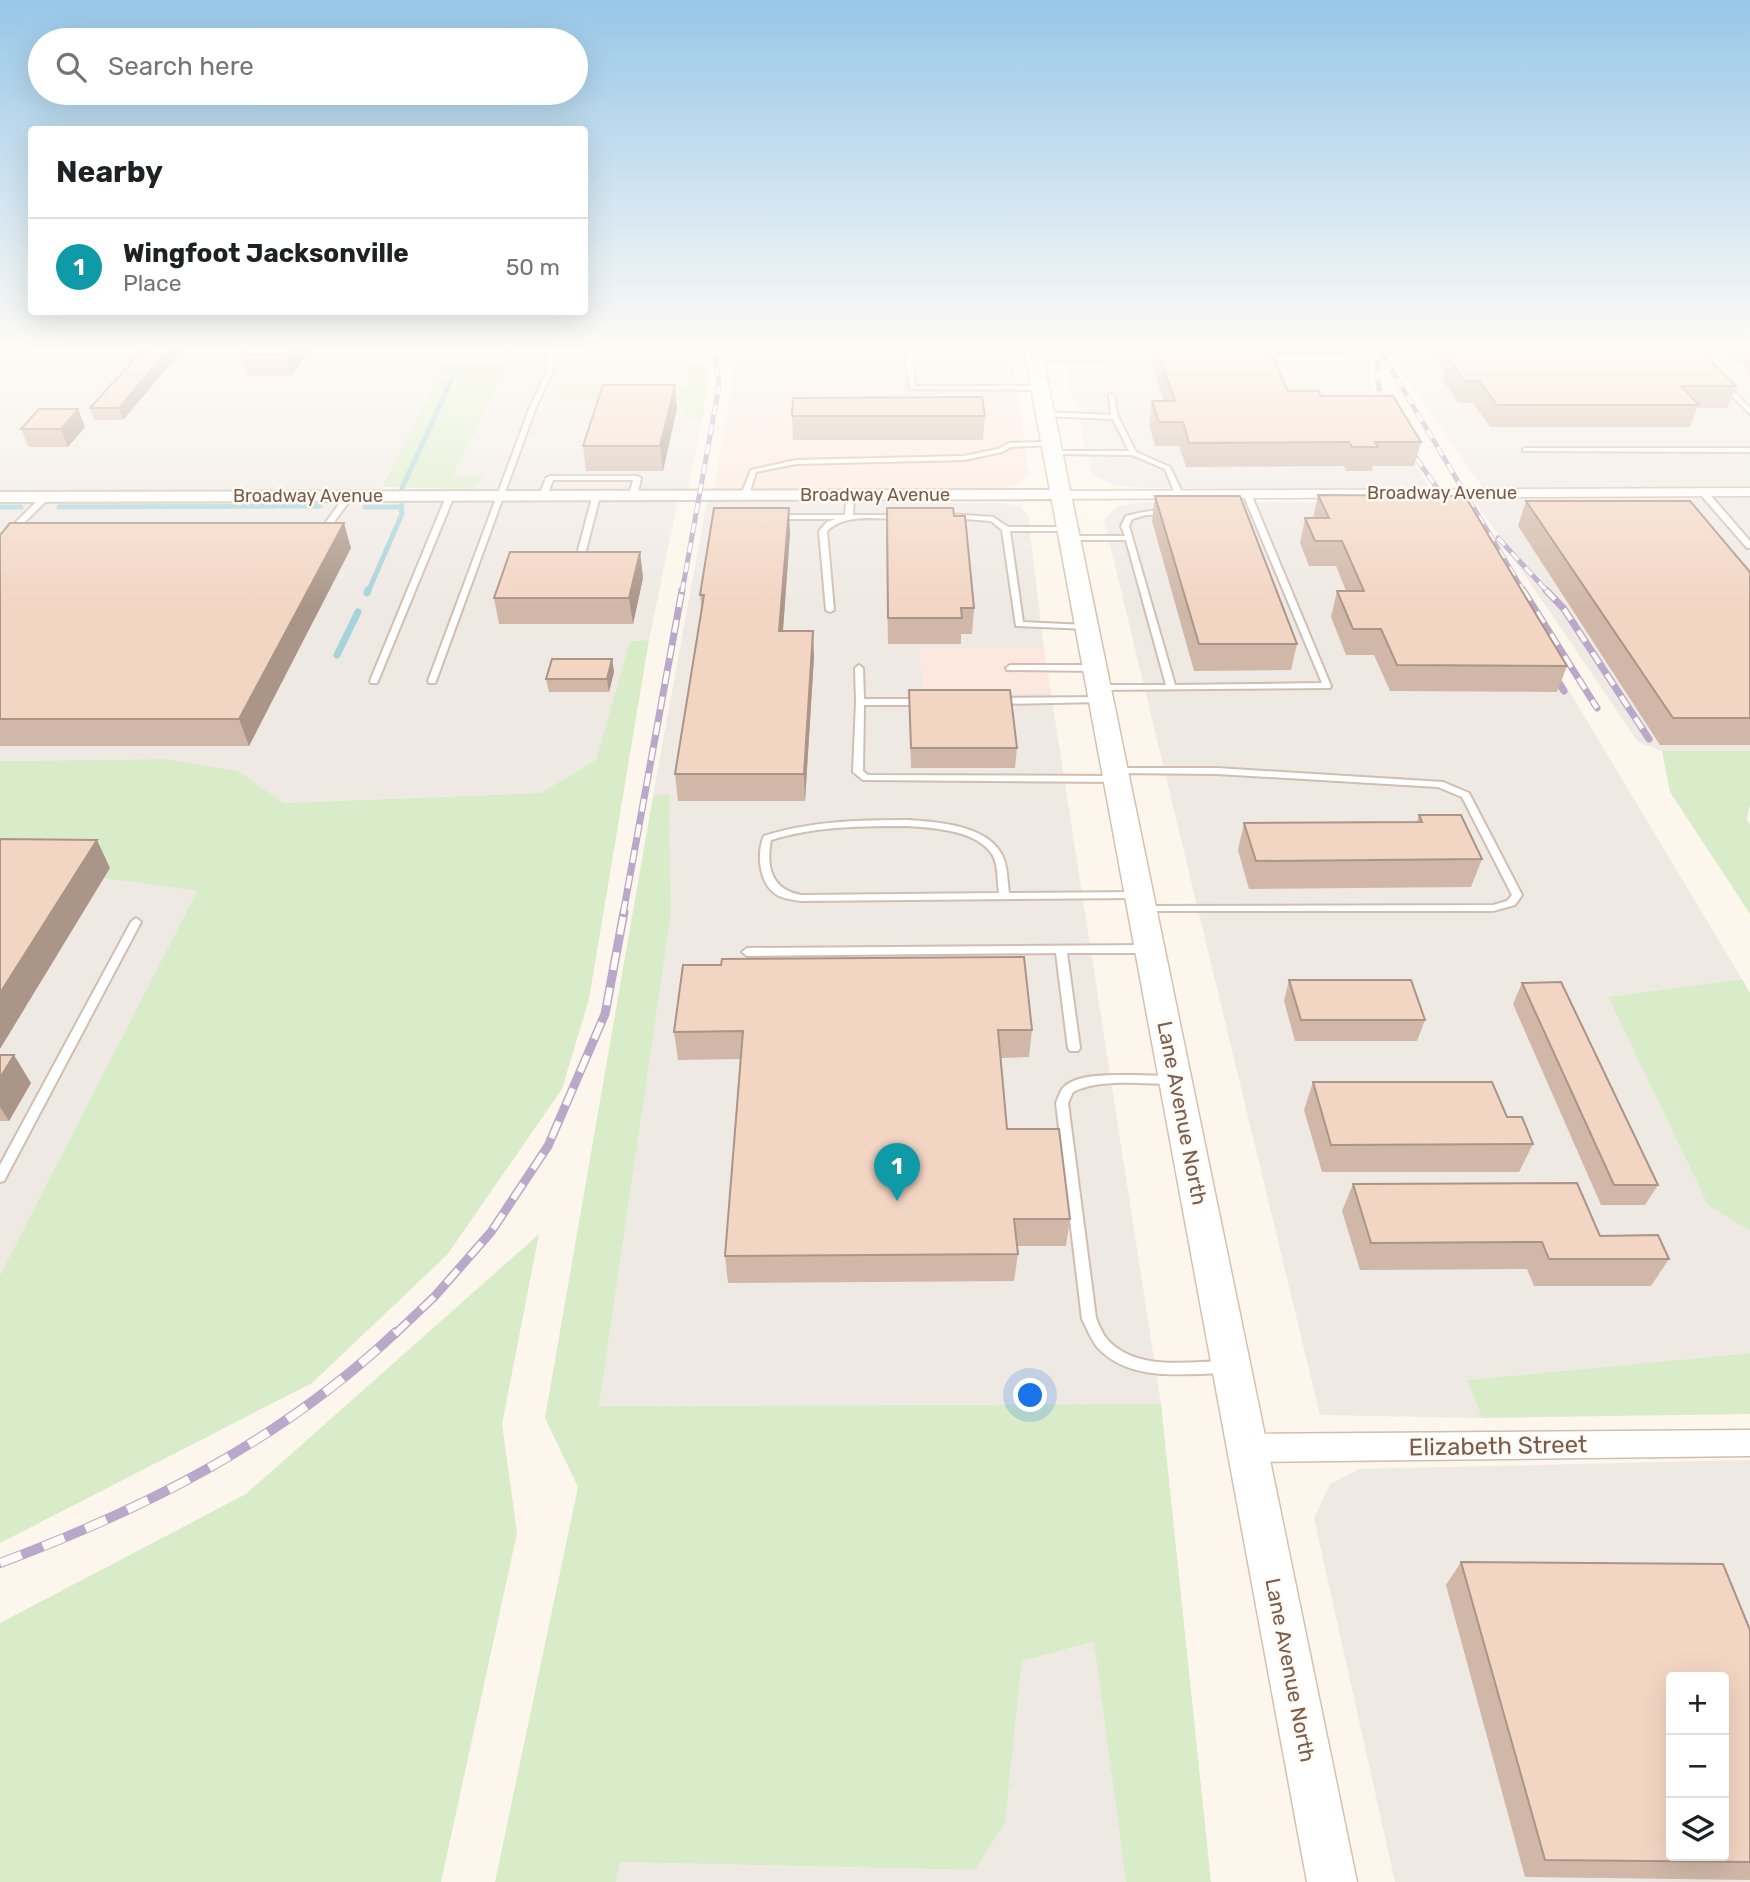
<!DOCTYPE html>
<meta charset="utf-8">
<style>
body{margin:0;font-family:Rubik,sans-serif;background:#f2f2f2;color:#202124}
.controls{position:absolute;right:21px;bottom:21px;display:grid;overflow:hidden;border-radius:7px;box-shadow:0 7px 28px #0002}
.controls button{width:63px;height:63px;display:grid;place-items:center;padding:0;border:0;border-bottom:2px solid #e0e0e0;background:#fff;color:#202124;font:35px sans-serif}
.you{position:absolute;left:1031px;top:1396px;width:24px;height:24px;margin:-18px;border:5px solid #fff;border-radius:50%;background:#1a73e8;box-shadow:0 0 0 10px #1a73e833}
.badge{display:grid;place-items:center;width:46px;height:46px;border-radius:50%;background:#ea580c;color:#fff;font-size:23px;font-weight:700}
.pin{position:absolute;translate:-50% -58px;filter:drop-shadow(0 2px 4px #0008)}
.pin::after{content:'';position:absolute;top:37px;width:24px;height:21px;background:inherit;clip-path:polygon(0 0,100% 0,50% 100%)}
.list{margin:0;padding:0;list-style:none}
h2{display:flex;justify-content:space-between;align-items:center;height:91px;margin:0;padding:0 28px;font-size:30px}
h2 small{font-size:23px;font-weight:400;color:#757577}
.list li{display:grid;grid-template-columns:46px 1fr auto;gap:21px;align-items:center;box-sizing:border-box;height:98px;padding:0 28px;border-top:2px solid #e0e0e0}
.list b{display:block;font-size:26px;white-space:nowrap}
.list p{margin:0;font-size:23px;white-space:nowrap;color:#757577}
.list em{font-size:23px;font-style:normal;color:#757577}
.icon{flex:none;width:38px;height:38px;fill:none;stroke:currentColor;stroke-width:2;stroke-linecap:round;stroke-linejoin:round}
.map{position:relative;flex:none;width:1750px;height:1882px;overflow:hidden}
.search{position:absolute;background:#fff;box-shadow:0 7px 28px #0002;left:28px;top:28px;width:560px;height:77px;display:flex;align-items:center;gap:18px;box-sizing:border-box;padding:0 24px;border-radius:38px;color:#757577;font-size:26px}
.panel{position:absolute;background:#fff;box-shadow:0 7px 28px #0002;left:28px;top:126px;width:560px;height:189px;border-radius:7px}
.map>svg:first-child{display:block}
.commercial{fill:#fde8e0}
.industrial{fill:#efe9e4;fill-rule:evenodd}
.green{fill:#d8ecc9}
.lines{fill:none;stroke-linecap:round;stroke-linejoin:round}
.stream-far1{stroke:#a5d3da;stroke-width:5}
.stream{stroke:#a5d3da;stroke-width:7}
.service-casing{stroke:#d1beb0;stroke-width:4}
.minor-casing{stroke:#d1beb0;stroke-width:3}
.tertiary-casing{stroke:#d1beb0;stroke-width:4}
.secondary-casing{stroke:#d6c0b0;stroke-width:3}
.service{fill:#fff;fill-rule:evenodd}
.minor{fill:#fff;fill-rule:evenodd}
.tertiary{fill:#fff;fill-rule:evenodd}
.secondary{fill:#fff;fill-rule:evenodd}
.rail-far3-casing{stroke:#b9a8c9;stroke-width:5}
.rail-far2-casing{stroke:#b9a8c9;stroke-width:7}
.rail-far1-casing{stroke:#b9a8c9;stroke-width:9}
.rail-casing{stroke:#b9a8c9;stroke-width:10}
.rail-far3{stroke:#fffaf3;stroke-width:3.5;stroke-dasharray:10;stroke-linecap:butt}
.rail-far2{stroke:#fffaf3;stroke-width:4.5;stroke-dasharray:13;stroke-linecap:butt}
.rail-far1{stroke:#fffaf3;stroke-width:6;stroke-dasharray:18;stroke-linecap:butt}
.rail{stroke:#fffaf3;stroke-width:8;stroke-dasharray:23;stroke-linecap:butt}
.wall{fill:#d1b7a8}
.shaded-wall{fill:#aa9588}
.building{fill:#f3d5c3;stroke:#aa9588;stroke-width:2;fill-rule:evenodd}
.labels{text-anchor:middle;stroke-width:5;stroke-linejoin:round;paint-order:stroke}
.far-street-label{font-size:18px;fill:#7a5c4d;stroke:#fffaf3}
.street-label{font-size:21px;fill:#7a5c4d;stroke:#fffaf3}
.near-street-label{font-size:24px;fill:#7a5c4d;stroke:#fffaf3}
</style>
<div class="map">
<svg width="1750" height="1882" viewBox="0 0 1750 1882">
<rect width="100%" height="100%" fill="#fdf6ec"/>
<path class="commercial" d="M729 401H1018L1029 475 1014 486 995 489 714 491Z
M920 648H1044L1051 693 923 692Z"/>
<path class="industrial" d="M0 344H430L436 350 439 374 379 492 0 493Z
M495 344H683L688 388 555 390 553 397 678 400 687 418H703L687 491 519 492 473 489 483 478 453 475 504 373Z
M719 344H1008L1018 401H729L733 364Z
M1061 344H1367L1372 397 1431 489 1144 488 1113 485 1092 474Z
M1382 344H1750V488L1484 489Z
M1750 496V751H1662L1638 742 1472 497Z
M678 500 649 640 630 641 596 760 541 793 284 803 238 771 165 759 0 761V501Z
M707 501 1003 503 1020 506 1028 516 1044 648H920L923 691 1051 693 1161 1404 599 1406 671 914 669 795 653 796Z
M1142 502H1329L1466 519 1742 979 1608 997 1708 1205 1750 1231V1353L1467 1380 1482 1418 1320 1415 1104 520 1117 507Z
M0 864 197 891 0 1275Z
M1750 1460V1882H1395L1314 1518 1330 1484 1359 1469ZM1671 1677H1724V1856H1671Z
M1095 1642 1126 1882H616L620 1862 975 1870 1005 1823 1022 1661Z"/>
<path class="green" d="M430 344H495L504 373 453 475 484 477 473 489 382 487 439 374 436 350Z
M683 344H698L708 373 703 418H687L678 400 553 398 554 390 688 388Z
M649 640 589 999 562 1089 447 1255 312 1383 0 1543V1275L197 891 0 864V761L165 759 238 771 284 803 541 793 596 760 630 641Z
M1662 751H1750V804L1747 820 1750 825V914L1670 792Z
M669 794 671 914 599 1406 1161 1404 1211 1882H1126L1094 1642 1022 1661 1005 1823 975 1870 620 1862 616 1882H495L578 1487 545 1418 653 796Z
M1742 979 1750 993V1231L1708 1205 1608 997Z
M539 1234 502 1424 517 1533 441 1882H0V1623L246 1494Z
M1750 1353V1414L1482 1418 1467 1380Z"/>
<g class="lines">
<path class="stream-far1" d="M402 488 452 379
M0 507H21
M59 507 320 506
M365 507H402
M368 592 402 514 401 505"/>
<path class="stream" d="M367 593 368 590
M337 655 358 612"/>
<defs>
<path id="service" d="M0 344 8 345 0 353Z
M547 344H553V371L536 407 436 681 435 683H429L428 681 530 407 547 371Z
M904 344H910L915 386H1039L1042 388 1039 390 910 389Z
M1355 344H1362L1345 360H1261L1258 358 1261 356H1343Z
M1034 357H1164L1167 359 1164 361 1032 360V358Z
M1723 385H1727L1750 408V414L1723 387Z
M1109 394 1114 395 1118 417 1136 452 1170 467 1183 494 1182 496 1175 494 1165 469 1132 455 1049 454V452L1051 451H1129L1113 419 1044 416 1041 414 1044 412 1111 415Z
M1050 442 1052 443V445L1011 447 1002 452 964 460 796 464 756 472 749 495 745 497 741 495 751 470 796 460 964 456 998 449 1009 443Z
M1525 448H1750V452L1523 451V449Z
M550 476H637L641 478 637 496 633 498 629 496 633 480H553L546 498H540L539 496 546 478Z
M1700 490H1706L1750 541V548H1747L1700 494Z
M1244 492 1251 494 1331 686 1330 688 1095 690 1094 688 1098 685H1166L1126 540H1067L1063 538 1067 536H1125L1121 526 1126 516C1141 512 1157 508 1171 513L1167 515H1146L1132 519 1129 526 1175 685 1322 683 1243 494Z
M847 493 854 495 853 515H901L905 517 901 519C877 519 845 513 827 531L834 610 830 612 826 610 819 531 827 522 836 519H777L773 517 777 515H845Z
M346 494 353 496 329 529H317V525H324Z
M447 494 454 496 378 681 377 683H371L370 681Z
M593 494 600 496 584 558 580 560 576 558Z
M43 495 50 497 3 544H0V538Z
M949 514 993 517 1008 527H1069L1070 529 1066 531H1010L1023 622 1085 625 1089 627 1088 629 1016 626 1002 530 991 521 952 518 948 516Z
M859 665 863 668 864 699H923L927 702 923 705H864L863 771 868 775 1116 776 1121 779 1116 782 863 780 853 772 856 702 855 668Z
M1010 665H1094L1098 668 1094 671 1007 670 1006 668Z
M1100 697 1104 700 1103 702 998 704 994 701 998 698Z
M1115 768H1217L1443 782 1469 793 1522 895 1515 905 1493 911H1139L1138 909 1139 907 1143 906 1493 905 1507 901 1512 895 1462 797 1438 787 1217 774 1112 773 1110 771 1112 769Z
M908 820C937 822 987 825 1002 855 1008 866 1007 880 1009 893L1137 892 1142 895 1137 898 801 901C794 900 786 899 779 896 759 886 756 854 764 836 810 821 860 820 908 820ZM908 826C934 828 976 830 992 854 999 865 997 881 999 893L801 895C771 889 766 867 771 840 815 826 863 826 908 826Z
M136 918 141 922 4 1181 0 1182V1165L131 922Z
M1148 945 1153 949 1148 953H1067L1080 1048 1078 1051H1070L1068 1048 1056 953 747 956 742 952 747 948Z
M1134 1075 1172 1076 1176 1077 1178 1080 1176 1083 1172 1084C1143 1084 1099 1078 1073 1092L1068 1103 1096 1318C1099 1325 1102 1333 1106 1338 1134 1371 1186 1362 1224 1361L1229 1363 1231 1367 1229 1371 1224 1373C1182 1374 1130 1382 1098 1348 1091 1340 1087 1328 1082 1319L1056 1103C1058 1098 1060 1092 1063 1088 1076 1073 1116 1075 1134 1075Z"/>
<path id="minor" d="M1750 488V496L1059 499 1052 495 1059 491Z
M1750 1430V1456L1246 1462 1236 1458 1232 1448 1236 1438 1246 1434Z"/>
<path id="tertiary" d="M1059 490 1065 491 1068 495 1065 499 0 502V492Z"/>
<path id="secondary" d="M1023 344H1040L1357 1882H1307Z"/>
</defs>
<use href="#service" class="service-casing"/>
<use href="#minor" class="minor-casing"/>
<use href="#tertiary" class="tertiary-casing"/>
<use href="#secondary" class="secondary-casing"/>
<use href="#service" class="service"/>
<use href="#minor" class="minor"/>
<use href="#tertiary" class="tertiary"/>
<use href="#secondary" class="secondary"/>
<defs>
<path id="rail-far3" d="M1376 344 1524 592
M1376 351 1380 400 1388 412
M1405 442 1453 511
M1498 538 1548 592
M682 592 719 386 716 360 709 344"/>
<path id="rail-far2" d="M1523 590 1597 708
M1546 590 1564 609 1649 739
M1550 669 1564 691
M623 914 682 590"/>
<path id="rail-far1" d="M395 1334 435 1296 491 1232 548 1146 605 1014 624 912"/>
<path id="rail" d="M0 1563C145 1509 283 1439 396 1332"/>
</defs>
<use href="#rail-far3" class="rail-far3-casing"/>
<use href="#rail-far2" class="rail-far2-casing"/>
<use href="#rail-far1" class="rail-far1-casing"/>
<use href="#rail" class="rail-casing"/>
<use href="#rail-far3" class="rail-far3"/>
<use href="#rail-far2" class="rail-far2"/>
<use href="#rail-far1" class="rail-far1"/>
<use href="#rail" class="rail"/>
</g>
<path class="wall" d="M314 344 291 376H248L241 355Z
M1128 344H1311L1309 353 1270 354 1288 391 1321 396 1421 442 1414 466H1373L1372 471H1346L1344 466 1186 467 1179 446H1155L1149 424 1152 401H1164L1151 363 1152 354H1131Z
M1425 344H1694L1736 386 1727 408H1697L1690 427H1490L1473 403H1458L1442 379 1444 372Z
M1721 344H1750V372Z
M185 347 123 420H94L90 408Z
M677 408 663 471H586L583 446Z
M78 409 85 427 68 447H29L21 429Z
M792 416H985L983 440H793Z
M1318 495 1567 666 1557 692 1390 691 1374 655H1346L1331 617 1337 591H1346L1336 566H1309L1300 543 1305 518H1313Z
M1155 496 1297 644 1291 670 1194 671 1152 521Z
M1526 501 1750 572V745H1660L1518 526Z
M954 516 974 608 972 634H961V644H888L886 533Z
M790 533 783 631 814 657 805 801H678L675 774 702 610 700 595Z
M0 535 351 548 249 746H0Z
M640 552 643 578 633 624H499L494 598Z
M612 659 614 672 609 692H549L546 679Z
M909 690 1017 748 1015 768H911Z
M1419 815 1482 859 1471 887 1249 889 1238 850 1244 823 1417 822Z
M1289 980 1425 1020 1417 1041H1295L1284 1001Z
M1522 983 1658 1185 1645 1205H1601L1513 1004Z
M1032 1030 1029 1057 1001 1058 1007 1129 1070 1219 1066 1246H1017L1018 1254 1014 1281 728 1283 725 1256 740 1059 678 1060 674 1032Z
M0 1055 31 1083 9 1121H0Z
M1313 1082 1507 1117 1533 1144 1519 1172H1322L1304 1110Z
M1353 1184 1600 1236 1669 1259 1651 1286H1534L1527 1269 1360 1270 1342 1211Z
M1461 1562 1750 1630V1880L1525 1877 1446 1585Z"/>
<path class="shaded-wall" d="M173 344H184L185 347 123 420 119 408Z
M294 344H314L291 376 286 355Z
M675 385 677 408 663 471 660 446Z
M78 409 85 427 68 447 61 429Z
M789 508 790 533 781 657 779 631Z
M344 523 351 548 249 746 239 719Z
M640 552 643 578 633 624 629 598Z
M813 631 814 657 805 801 804 774Z
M612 659 614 672 609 692 607 679Z
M97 840 110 868 0 1049V993Z
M14 1055 31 1083 9 1121 0 1107V1078Z"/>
<path class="building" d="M148 344H173L119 408H90Z
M250 344H294L286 355H241Z
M1155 344H1266L1288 391H1318L1321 396H1393L1421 442H1375L1378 447H1352L1349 442 1189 443 1183 422H1159L1152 401H1175Z
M1446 344H1694L1736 386H1681L1699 405H1497L1479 381H1465L1448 357H1454Z
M603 385H675L660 446H583Z
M982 397 985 416H792L793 398Z
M39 409H78L61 429H21Z
M1318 495 1465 496 1567 666 1397 665 1381 629H1353L1337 591H1364L1342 541H1315L1305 518H1329Z
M1155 496H1240L1297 644H1199Z
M1526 501H1690L1750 572V718H1673Z
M714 508H789L779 631H813L804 774H675L704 595H700Z
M887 508H953L954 516H965L974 608H961L962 618H888Z
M10 523H344L239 719H0V535Z
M510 552H640L629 598H494Z
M552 659H612L607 679H546Z
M909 690H1010L1017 748H911Z
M1419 815H1461L1482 859 1256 861 1244 823 1422 822Z
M0 839 97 840 0 993Z
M1024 957 1032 1030H998L1007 1129H1059L1070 1219H1014L1018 1254 725 1256 743 1031 674 1032 683 965H721L722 959Z
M1289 980H1411L1425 1020H1301Z
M1561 982 1658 1185H1614L1522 983Z
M0 1055H14L0 1078Z
M1313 1082H1492L1507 1117H1522L1533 1144 1331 1145Z
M1577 1183 1600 1236 1658 1235 1669 1259H1549L1542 1242 1371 1243 1353 1184Z
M1461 1562 1723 1564 1750 1630V1862L1545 1860ZM1671 1677H1724V1856H1671Z"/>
<linearGradient id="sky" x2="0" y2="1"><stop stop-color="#97c7e8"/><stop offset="0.57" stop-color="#fefbf6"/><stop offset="1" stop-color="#fefbf6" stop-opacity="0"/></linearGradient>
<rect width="1750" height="608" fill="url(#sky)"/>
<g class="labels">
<g class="far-street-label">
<text x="1442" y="499">Broadway Avenue</text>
<text x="875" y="501">Broadway Avenue</text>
<text x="308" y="502">Broadway Avenue</text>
</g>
<g class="street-label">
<text transform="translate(1182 1113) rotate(79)" y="7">Lane Avenue North</text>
<text transform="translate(1290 1670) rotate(79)" y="7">Lane Avenue North</text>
</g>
<g class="near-street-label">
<text transform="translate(1498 1446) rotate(-1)" y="8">Elizabeth Street</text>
</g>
</g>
</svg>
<div class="controls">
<button>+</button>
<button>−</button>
<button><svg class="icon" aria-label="layers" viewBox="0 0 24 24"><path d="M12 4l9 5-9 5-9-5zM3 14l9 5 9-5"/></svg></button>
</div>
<div class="you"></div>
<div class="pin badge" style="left:897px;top:1201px;background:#0f9aa8">1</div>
<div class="search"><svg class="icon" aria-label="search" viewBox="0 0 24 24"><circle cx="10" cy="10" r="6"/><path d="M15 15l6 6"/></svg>Search here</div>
<section class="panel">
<h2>Nearby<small></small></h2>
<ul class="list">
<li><span class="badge" style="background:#0f9aa8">1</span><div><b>Wingfoot Jacksonville</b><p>Place</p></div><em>50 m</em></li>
</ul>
</section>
</div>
